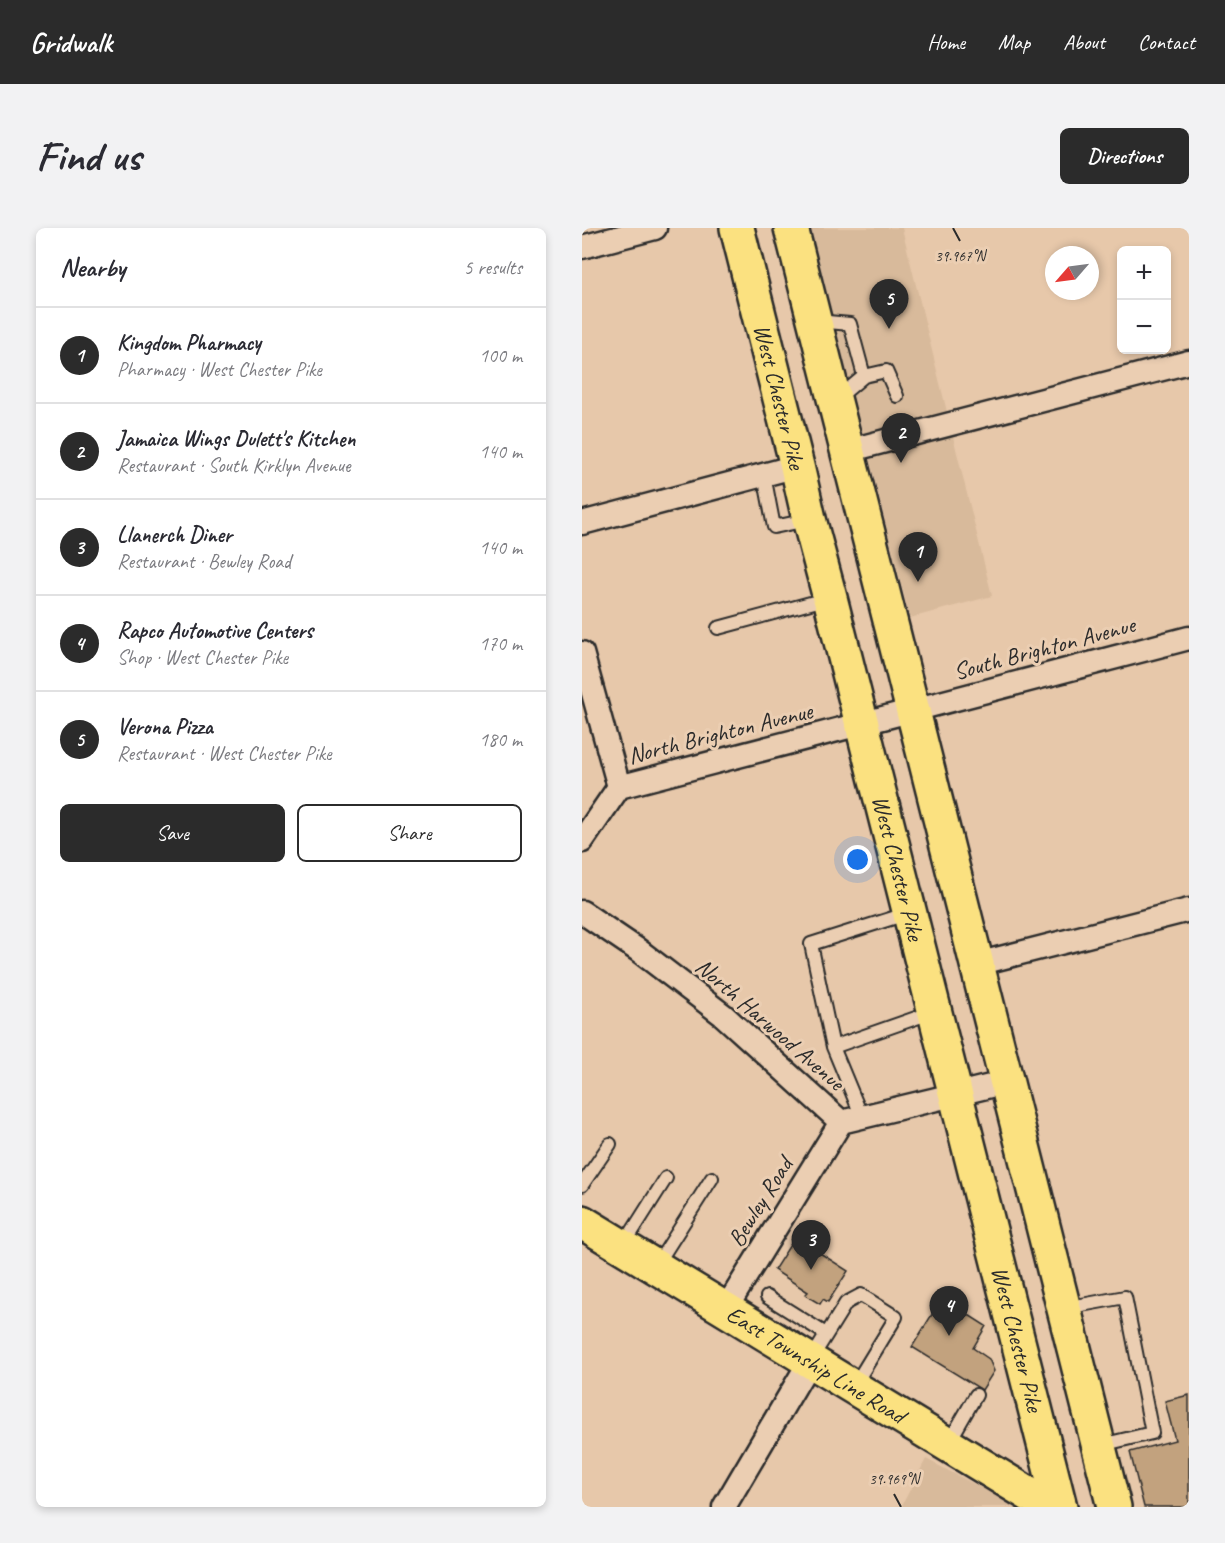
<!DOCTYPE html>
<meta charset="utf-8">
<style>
body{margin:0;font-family:Caveat,sans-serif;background:#f2f2f3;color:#2b2b33}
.controls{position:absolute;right:18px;top:18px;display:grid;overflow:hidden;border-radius:9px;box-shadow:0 3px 9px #0003}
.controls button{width:54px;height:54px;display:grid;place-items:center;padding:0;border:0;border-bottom:2px solid #e1e1e2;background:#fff;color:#2b2b33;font:30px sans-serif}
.compass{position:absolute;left:463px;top:18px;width:54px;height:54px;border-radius:50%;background:#fff;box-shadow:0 3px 9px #0003;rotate:242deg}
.you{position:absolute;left:276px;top:632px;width:21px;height:21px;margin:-15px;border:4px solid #fff;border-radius:50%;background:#1a73e8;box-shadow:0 0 0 9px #1a73e833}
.badge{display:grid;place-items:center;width:39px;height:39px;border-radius:50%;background:#2b2b2b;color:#fff;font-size:20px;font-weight:700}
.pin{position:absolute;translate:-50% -50px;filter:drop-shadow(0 2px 3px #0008)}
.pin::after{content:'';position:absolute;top:32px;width:21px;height:18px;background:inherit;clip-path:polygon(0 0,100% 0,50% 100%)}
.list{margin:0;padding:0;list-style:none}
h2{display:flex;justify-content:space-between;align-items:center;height:78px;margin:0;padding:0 24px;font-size:26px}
h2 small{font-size:20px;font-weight:400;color:#7c7c81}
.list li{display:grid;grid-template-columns:39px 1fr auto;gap:18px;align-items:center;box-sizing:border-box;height:96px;padding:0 24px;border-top:2px solid #e1e1e2}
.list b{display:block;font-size:22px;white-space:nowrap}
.list p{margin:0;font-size:20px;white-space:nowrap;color:#7c7c81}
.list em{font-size:20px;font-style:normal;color:#7c7c81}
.actions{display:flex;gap:12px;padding:18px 24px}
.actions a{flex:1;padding:14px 0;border:2px solid #2b2b2b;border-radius:9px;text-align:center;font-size:21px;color:#2b2b2b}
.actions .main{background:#2b2b2b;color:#fff}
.map{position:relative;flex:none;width:607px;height:1279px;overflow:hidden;border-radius:9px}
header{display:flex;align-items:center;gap:36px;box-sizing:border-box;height:84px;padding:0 30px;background:#2b2b2b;color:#fff}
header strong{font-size:28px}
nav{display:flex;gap:33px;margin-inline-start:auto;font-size:21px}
.intro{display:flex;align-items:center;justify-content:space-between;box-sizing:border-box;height:144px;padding:0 36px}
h1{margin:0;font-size:42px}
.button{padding:15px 27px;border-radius:9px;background:#2b2b2b;color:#fff;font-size:21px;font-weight:700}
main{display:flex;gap:36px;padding:0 36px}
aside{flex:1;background:#fff;border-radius:9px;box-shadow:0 3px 9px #0003}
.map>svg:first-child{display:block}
.built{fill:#d8ba9b}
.building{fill:#c2a27e;stroke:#2b2b2b;stroke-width:1.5}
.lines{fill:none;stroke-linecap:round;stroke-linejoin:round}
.lane-casing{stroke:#2b2b2b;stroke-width:16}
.street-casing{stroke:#2b2b2b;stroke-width:27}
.primary-casing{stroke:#2b2b2b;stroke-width:38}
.highway-casing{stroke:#2b2b2b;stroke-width:38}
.lane{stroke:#ebceb2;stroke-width:12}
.street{stroke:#ebceb2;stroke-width:22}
.primary{stroke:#fbe180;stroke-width:33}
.highway{stroke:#fbe180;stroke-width:33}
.ticks{fill:none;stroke:#2b2b2b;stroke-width:2}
.labels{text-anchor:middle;stroke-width:6;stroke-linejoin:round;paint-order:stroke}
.street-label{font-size:24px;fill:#2b2b2b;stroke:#ebceb2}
.ticks-label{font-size:15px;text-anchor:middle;fill:#2b2b2b;stroke:#ebceb2;stroke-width:6;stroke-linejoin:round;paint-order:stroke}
</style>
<header>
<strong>Gridwalk</strong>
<nav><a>Home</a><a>Map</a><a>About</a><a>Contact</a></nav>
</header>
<div class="intro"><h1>Find us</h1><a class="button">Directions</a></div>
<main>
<aside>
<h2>Nearby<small>5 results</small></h2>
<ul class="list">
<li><span class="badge">1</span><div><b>Kingdom Pharmacy</b><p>Pharmacy · West Chester Pike</p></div><em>100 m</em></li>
<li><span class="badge">2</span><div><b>Jamaica Wings Dulett's Kitchen</b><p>Restaurant · South Kirklyn Avenue</p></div><em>140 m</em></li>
<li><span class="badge">3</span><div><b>Llanerch Diner</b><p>Restaurant · Bewley Road</p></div><em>140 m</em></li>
<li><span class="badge">4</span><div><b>Rapco Automotive Centers</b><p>Shop · West Chester Pike</p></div><em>170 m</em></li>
<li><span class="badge">5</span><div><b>Verona Pizza</b><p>Restaurant · West Chester Pike</p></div><em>180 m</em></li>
</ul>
<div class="actions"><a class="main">Save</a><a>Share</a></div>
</aside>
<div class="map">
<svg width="607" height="1279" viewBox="0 0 607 1279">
<rect width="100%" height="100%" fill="#e7c8aa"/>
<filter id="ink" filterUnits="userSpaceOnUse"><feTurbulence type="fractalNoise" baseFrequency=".0167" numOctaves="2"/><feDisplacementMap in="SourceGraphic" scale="12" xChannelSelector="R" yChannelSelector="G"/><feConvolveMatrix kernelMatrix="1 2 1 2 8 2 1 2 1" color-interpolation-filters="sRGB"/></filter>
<g filter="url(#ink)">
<path class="built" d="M228 0H320L410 368 328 390Z
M344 1231 430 1276 433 1279H319Z"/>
<path class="building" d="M213 1009 266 1043 246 1074 241 1071 238 1076 223 1067 226 1064 192 1042Z
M360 1070 404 1098 391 1120 407 1131 412 1143 400 1162 330 1119Z
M607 1167V1279H562L548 1224 593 1212 583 1173Z"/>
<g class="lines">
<defs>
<path id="lane" d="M235 93 268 96 282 148 256 170
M282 148 304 143 315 168
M182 247 192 299 225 292
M136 400 247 370
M327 685 229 716 251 819 351 784
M251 819 280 889
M0 957 28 916
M41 1018 84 950
M74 1038 130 950
M185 1069 244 1106
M483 1080 543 1069 570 1205 519 1217
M228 1133 264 1075 279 1067 314 1089 272 1158
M366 1216 394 1167"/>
<path id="street" d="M0 19 73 0
M265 223 607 134
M0 295 215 238
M0 425 37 559
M0 613 37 559 607 410
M0 684 56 722 141 787 259 894
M395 736 607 682
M259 894 425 854
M143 1082 259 894
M142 1279 228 1133"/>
<g id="primary">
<path id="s1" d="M155 0 215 238 227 291 248 370 478 1279"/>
<path d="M209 0 532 1279"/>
</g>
<g id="highway">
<path id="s2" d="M0 994 468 1279"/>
</g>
</defs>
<use href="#lane" class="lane-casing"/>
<use href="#street" class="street-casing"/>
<use href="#primary" class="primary-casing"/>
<use href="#highway" class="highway-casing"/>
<use href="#lane" class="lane"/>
<use href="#street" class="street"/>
<use href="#primary" class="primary"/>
<use href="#highway" class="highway"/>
</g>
</g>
<path class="ticks" d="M371 0 378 13M312 1266 319 1279"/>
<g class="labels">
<g class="street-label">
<text dy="8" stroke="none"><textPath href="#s1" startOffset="174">West Chester Pike</textPath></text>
<text transform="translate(462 420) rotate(-15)" y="8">South Brighton Avenue</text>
<text transform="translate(138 505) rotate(-14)" y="8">North Brighton Avenue</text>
<text dy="8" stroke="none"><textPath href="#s1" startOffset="660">West Chester Pike</textPath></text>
<text transform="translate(188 796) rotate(41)" y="8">North Harwood Avenue</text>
<text transform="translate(178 974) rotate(-58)" y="8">Bewley Road</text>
<text dy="8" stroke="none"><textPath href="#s1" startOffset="1146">West Chester Pike</textPath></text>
<text dy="8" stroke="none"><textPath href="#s2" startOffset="274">East Township Line Road</textPath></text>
</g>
</g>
<g class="ticks-label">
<text x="378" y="33">39.967°N</text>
<text x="312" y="1256">39.969°N</text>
</g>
</svg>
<div class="controls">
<button>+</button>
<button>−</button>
</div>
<svg class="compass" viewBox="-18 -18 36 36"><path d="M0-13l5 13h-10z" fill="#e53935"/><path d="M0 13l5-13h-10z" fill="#7c7c81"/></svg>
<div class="you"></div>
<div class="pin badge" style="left:336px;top:354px">1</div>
<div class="pin badge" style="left:319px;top:235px">2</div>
<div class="pin badge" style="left:229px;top:1042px">3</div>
<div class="pin badge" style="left:367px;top:1108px">4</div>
<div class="pin badge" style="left:307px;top:101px">5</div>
</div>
</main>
